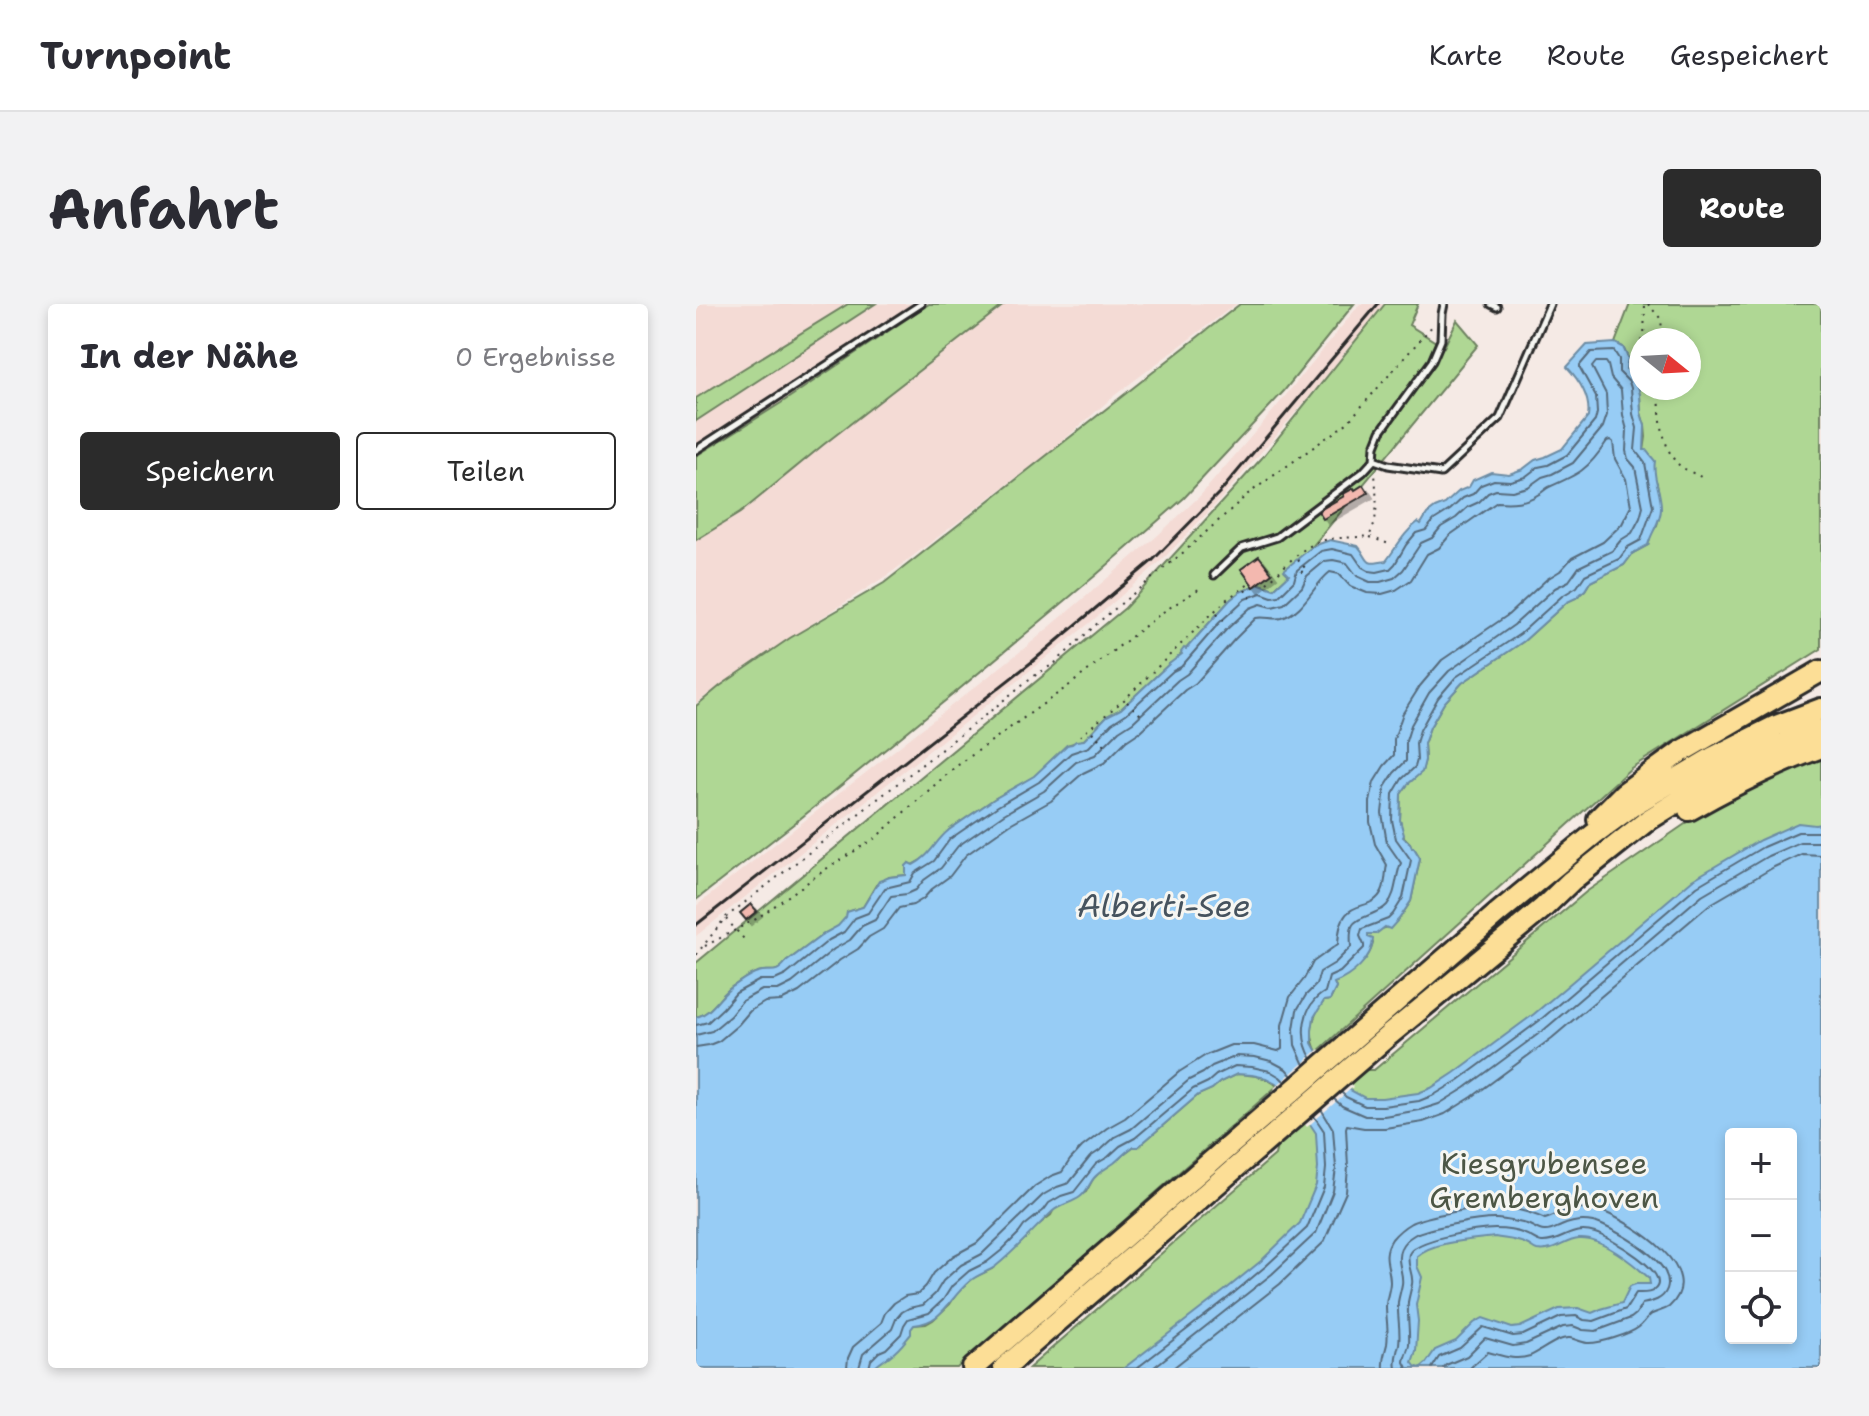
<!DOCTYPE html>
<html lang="de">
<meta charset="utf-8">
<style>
body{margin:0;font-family:"Shantell Sans",sans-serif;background:#f2f2f3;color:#2b2b33}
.controls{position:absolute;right:24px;bottom:24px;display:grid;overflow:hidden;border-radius:8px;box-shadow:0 4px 12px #0003}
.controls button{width:72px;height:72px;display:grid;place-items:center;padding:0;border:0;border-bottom:2px solid #e1e1e2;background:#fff;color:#2b2b33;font:40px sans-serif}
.compass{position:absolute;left:933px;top:24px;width:72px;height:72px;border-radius:50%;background:#fff;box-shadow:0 4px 12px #0003;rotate:108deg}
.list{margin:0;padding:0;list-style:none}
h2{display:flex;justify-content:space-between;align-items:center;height:104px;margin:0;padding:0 32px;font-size:34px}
h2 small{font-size:26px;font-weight:400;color:#7c7c81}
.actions{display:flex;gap:16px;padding:24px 32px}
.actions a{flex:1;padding:18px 0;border:2px solid #2b2b2b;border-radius:8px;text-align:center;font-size:28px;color:#2b2b2b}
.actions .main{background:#2b2b2b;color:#fff}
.icon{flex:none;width:44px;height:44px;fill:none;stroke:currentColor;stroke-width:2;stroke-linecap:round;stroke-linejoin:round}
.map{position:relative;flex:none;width:1125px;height:1064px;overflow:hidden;border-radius:8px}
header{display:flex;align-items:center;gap:48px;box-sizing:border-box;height:112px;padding:0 40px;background:#fff;border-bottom:2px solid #e1e1e2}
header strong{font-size:38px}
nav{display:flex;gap:44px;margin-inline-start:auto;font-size:28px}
.intro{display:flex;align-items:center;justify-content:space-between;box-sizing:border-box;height:192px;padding:0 48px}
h1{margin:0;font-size:56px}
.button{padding:20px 36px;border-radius:8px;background:#2b2b2b;color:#fff;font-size:28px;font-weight:700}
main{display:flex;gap:48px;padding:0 48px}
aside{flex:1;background:#fff;border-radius:8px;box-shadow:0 4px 12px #0003}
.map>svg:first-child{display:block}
.built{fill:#f4dbd5}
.green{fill:#afd794;stroke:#6d8160;stroke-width:2;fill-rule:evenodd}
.water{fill:#97ccf5;stroke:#6c8ca4;stroke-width:2;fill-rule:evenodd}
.pier{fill:#f5eae5}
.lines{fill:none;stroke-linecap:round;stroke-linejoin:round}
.shore{stroke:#566b7c;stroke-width:2}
.building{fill:#f3b8af;stroke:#2b2b2b;stroke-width:2;filter:url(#shadow)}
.lane-casing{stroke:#2b2b2b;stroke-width:11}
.highway-casing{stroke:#2b2b2b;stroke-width:26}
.path{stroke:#2b2b2b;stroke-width:2;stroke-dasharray:2 6;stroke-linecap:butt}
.lane{stroke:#f6f6f2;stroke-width:5}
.highway{stroke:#fcde96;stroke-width:20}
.rail{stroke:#2b2b2b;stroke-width:3}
.labels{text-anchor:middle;stroke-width:6;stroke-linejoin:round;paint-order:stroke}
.park-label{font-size:30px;fill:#4c5645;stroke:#f6f6f2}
.water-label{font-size:32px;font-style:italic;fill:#46535e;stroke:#f6f6f2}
</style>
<header>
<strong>Turnpoint</strong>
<nav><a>Karte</a><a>Route</a><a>Gespeichert</a></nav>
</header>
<div class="intro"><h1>Anfahrt</h1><a class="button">Route</a></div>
<main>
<aside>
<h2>In der Nähe<small>0 Ergebnisse</small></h2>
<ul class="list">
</ul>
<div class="actions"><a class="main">Speichern</a><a>Teilen</a></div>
</aside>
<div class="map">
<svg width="1125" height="1064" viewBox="0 0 1125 1064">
<defs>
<filter id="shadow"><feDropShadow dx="5" dy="5" stdDeviation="0" flood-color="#0004"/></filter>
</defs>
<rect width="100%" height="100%" fill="#f5eae5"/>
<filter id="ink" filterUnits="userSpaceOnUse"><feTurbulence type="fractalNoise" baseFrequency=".0125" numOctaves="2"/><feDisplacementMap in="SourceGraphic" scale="16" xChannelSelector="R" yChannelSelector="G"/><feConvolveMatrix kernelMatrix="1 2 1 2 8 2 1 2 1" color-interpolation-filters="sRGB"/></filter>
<g filter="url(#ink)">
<path class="built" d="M0 0H152L0 94Z
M179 0H233L85 99 0 152V117Z
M309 0H540L419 91 354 148 196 268 62 355 0 399V236L44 209 127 141Z
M664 0H688L613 93 523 197 466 256 395 318 0 632V602L330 343 460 233 504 192 577 107Z"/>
<path class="green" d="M152 0H179L0 117V94Z
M233 0H309L127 141 44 209 0 236V152L85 99Z
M544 0H658L588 87 488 194 400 271 255 392 100 518 0 596V402L24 382 94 334 188 279Z
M689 0H722L713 21 748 43 761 16 782 41 616 243 589 267 593 271 578 285 564 280 544 288 534 296 479 357 473 360 425 405 411 412 388 436 371 441 339 472 298 495 253 526 232 552 216 561 213 559 210 566V571L193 573 180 581 167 603 151 608V613L143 622 129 629 90 658C79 672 75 664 62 668 54 670 45 677 39 681 24 689 18 709 0 713V659L429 304 565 155Z
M934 0H1125V345L935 464 621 748C612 730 616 712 628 697L634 696 640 684 638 679C654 670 673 658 677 639L672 633V629L692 623 703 615 715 597 724 554 718 544H716L714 539 707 532 704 516 705 490 712 480 726 467 729 456 728 440 734 423 748 399 766 379 828 337 871 298 880 294 889 286 894 278 928 261 937 249 952 241 955 230 961 221 964 210 963 191 961 179 948 147 950 133 949 122 945 109 944 91 934 69 930 65 932 54 927 43 919 39ZM945 36H993V84H945Z
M1125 454V1064H333L579 851 581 842 668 766H678L890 588 992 518 1096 464ZM1035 830H1095V1034H1035Z
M541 770C556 771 570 772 581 782L261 1064H178L218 1021 230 1020 237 1016 254 1000 261 989 277 974 296 965 330 934 333 928 355 911 358 905 390 888 397 875 405 867 437 843H442L502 791 516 785 524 778Z"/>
<path class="water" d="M919 39 927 43 932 54 930 65 940 71 944 91 945 109 949 122 948 146H950L959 157C956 173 965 187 965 203 966 216 955 228 952 241L937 249 928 261 894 278 889 286 880 294 871 298 828 337 766 379 748 399 734 423 728 440 729 456 726 468 712 480 705 490 704 516 708 531 707 533 714 539 716 544H718L724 554 715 597 703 615 694 625 689 623 680 630H672V633L677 635C677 654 655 673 638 679L640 684 634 696 628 697 618 713 616 726V739L621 748 654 786 669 794H686L722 789 735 784 758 769 838 710 996 576 1064 536 1102 519 1119 521 1125 520V1064H428L528 987 565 957 604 919 620 881 622 864 620 829 614 820 580 779 570 774 556 771 541 770 524 778 516 785 502 791 442 843H437C429 848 424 854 418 859 411 864 404 867 398 874 393 880 391 888 384 893 376 899 365 900 357 907 338 925 321 945 300 962 292 968 282 970 274 977 253 994 248 1018 218 1021L215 1025V1030C209 1037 203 1046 195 1051 189 1056 184 1058 178 1064H0V713C18 709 24 689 39 681 45 677 54 670 62 668 75 664 79 672 90 658L129 629 142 622 150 613 151 608 167 603 183 577 194 573 210 571V562L213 559 217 561C235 552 238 538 253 526L298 495 338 472 371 441 376 440 380 437 388 436 411 412 425 405 473 360 486 350 485 348 488 344 490 345 534 296 544 288 564 280 578 285 593 271 588 266 616 243 623 240 634 236 662 242C675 257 667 262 690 257 701 243 707 229 722 218L725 220 731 210 739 204 749 200 763 187 773 183 777 176 795 168 813 170 827 165 839 156 849 153 866 145 892 113C895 94 884 77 871 63L891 41ZM1035 830H1095V1034H1035ZM799 933C809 935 821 935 830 940 834 941 837 945 841 946 857 949 869 936 883 935 905 933 938 960 953 974L954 980H940L934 982 926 999 905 1005 896 1009 882 1004 863 1005 824 1023 816 1024 787 1014 778 1019 760 1037 739 1046 730 1059 724 1064 719 1062 716 1058 720 1047 722 1017 720 1001 726 973 721 962V952C738 937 777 936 799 933Z"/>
<path class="pier" d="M623 745 657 783 611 823 578 784Z"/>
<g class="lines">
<path class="shore" d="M0 721 12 718 27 704 40 689 64 676H79L90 671 133 636 148 628 159 614 172 609 189 584 214 578 219 569 238 557 254 535 302 502 343 478 375 449 393 443 416 419 430 410 477 367 485 363 523 319 549 295 565 289 576 293 583 292 598 277 601 266 625 247 636 245 657 250 666 263 673 267 681 268 694 265 699 260 710 241 720 229 730 226 738 216 754 206 767 194 777 190 785 181 798 176 814 177 829 173 842 163 852 161 871 151 899 117 901 109 900 93 884 64V61L895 48 918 47 923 55V68L933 78 935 84 937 110 941 124 939 146 949 159 957 203 945 236 932 243 923 255 889 271 881 283 866 292 824 330 760 373 742 394 724 426 720 439 721 456 719 463 706 475 697 490 696 516 700 535 715 556 707 594 697 610 692 615 666 625 664 632 668 641V644L644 668 633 673 629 688C606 701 602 733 616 755
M0 731 16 727 34 712 46 697 66 686H82L96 679 138 645 154 636 166 622 179 616 195 592 211 590 220 586 228 576 245 564 262 542 308 510 348 487 380 458 399 451 423 427 437 418 482 376 491 370 530 326 554 304 565 300 576 303 588 300 606 283 611 272 629 257 637 256 651 259 661 272 674 278H684L698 274 707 266 725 239 736 234 745 223 760 214 772 203 783 198 792 189 800 186 816 187 832 183 846 173 856 170 877 159 907 123 911 111 910 90 896 63 900 58H910L912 61 915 74 925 86 927 111 931 126 930 147 932 155 939 163 947 203 944 214 936 229 925 236 916 247 883 263 873 277 859 284 818 321 753 367 733 389 715 421 710 437V457L698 469 689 483 686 509 691 539 705 559C699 573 701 589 691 601 685 607 687 604 680 608 657 619 653 615 655 643L639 659 624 668 620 681 610 691 601 706 598 725 599 741 608 761
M0 743 13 741 23 737 42 721 54 707 69 698 85 697 103 688 144 656 162 645 173 633 187 625 203 604 217 601 227 595 236 585 254 572 270 551 314 520 355 497 387 469 408 459 430 437 445 427 489 386 500 379 539 335 560 314C569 312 577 316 586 314 609 307 617 281 634 268L643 270 654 282 671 289 686 290 700 286 715 276 731 250 743 244 754 231 801 198C815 199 830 199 843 190 847 188 849 185 853 183 883 170 892 166 911 137L914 136 917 138 919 155 930 175 935 202 926 220 907 238 876 254 864 267 851 275 812 311 746 356 724 382 707 409 698 435V451L688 462 678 478 674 498V518L679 540 691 561C689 569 690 579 686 587 674 612 644 588 642 640L617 658 608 675 594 693 586 721V745L582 747 558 741H535L510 751 483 768 429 814 411 824 386 843 374 856 366 868 355 872 339 882 281 939 257 952 238 969 230 982 222 990 209 992 198 999 189 1009 185 1019 157 1043 152 1054 151 1064
M645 788 650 793 669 802H687L723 797 738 791 763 776 843 717 1001 582 1067 543 1102 528H1125
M638 795 646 802 669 812H688L724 806 743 800 769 784 849 725 1006 591 1072 552 1104 538H1125
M163 1064 167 1050 196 1025 200 1015 206 1008 213 1004 227 1001 239 990 247 977 265 961 286 950 347 891 361 883 373 879 394 853 406 845 419 833 435 825 493 776 507 769 516 762 541 752 559 753 575 757 590 765 596 772
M173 1064 175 1056 183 1048 190 1045 205 1030 208 1021 212 1015 233 1009 247 996 256 982 273 967 291 958 306 946 323 929 328 922 348 906 353 899 365 892 378 888 400 860 412 853 424 842 439 834 497 785 512 778 520 771 539 762 556 763 574 767 584 773 589 778
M441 1064 533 993 570 962 611 924 628 883 630 864 628 827 618 812
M457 1064 576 970 620 929 637 887 640 864 637 825 625 805
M477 1064 584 980 628 938 650 888 652 863 650 824 651 821 668 824H689L727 818 749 810 776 793 856 734 1013 601 1078 563 1106 550 1125 551
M687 1064C686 1054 689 1049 691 1040 693 1027 690 1015 690 1002 690 994 694 986 694 978 694 962 685 952 696 935 701 929 708 923 715 919 730 912 784 902 801 903 817 904 834 908 849 915 860 912 871 904 884 904 892 905 901 906 908 908 937 920 1014 966 973 1003 967 1007 962 1007 956 1010 951 1013 948 1019 943 1023 934 1030 903 1040 891 1039 885 1038 879 1035 874 1034 861 1033 846 1047 834 1052 819 1057 807 1052 792 1048L774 1064
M700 1064C698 1055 701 1049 703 1040 705 1026 701 1012 702 998 703 992 705 986 706 980 708 968 699 957 705 944 707 939 713 934 718 931 730 924 786 914 801 915 811 916 822 918 831 920 837 922 842 927 848 927 854 928 860 924 865 922 879 916 892 915 906 921 926 930 980 959 971 985 967 996 956 998 946 1000L940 1010 935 1014 900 1027 887 1026 877 1022 867 1023 830 1040 817 1042 789 1034 771 1052 750 1061 747 1064
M711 1064C710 1062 709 1060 708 1058 708 1053 712 1046 713 1041 714 1026 711 1012 712 998 713 992 715 986 716 980 718 970 710 961 713 950 719 935 783 925 799 925 808 925 821 927 829 930 835 932 840 937 846 938 866 939 875 921 899 929 911 932 979 970 958 986 953 990 945 989 940 989L930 1005 898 1017 888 1016 880 1012 865 1013 827 1031 817 1032 787 1023 764 1044 743 1053 736 1064"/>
</g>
<path class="building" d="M667 181 672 189 627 215 622 207 648 192 647 190 658 184 659 186Z
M563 252 576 269 558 283 545 265Z
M55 600 61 607 50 616 44 609Z"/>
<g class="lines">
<defs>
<path id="lane" d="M795 0 801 3
M0 146 225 0
M678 156 692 161 745 169 804 114 854 0
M518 271 546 244 581 233 667 168 678 156 679 142 685 127 736 57 745 36 746 10 748 0"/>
<path id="highway" d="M993 506C1035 482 1079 460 1125 443
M902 515 928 489 983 449 1125 367
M277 1064 802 609 898 530 939 500 1016 454 1080 422 1125 405
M308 1064 693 731 847 604 875 577 952 516 1030 468 1093 438 1125 426"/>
</defs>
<use href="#lane" class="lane-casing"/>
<use href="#highway" class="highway-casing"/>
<path class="path" d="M952 0 964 14 969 36
M948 36 949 0
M964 84C962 105 966 145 982 160 988 166 998 169 1005 173
M674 233 693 240
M602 256 610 265 604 269
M571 279C588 264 605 242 628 236 642 233 659 234 673 232 684 213 680 190 679 168
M549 286 558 299
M521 310 530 320
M431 398 446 412
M396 428 413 445
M384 432 429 395 531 295 553 280
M30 615 48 635
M9 642 60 615 133 563 178 535 258 464 375 380 467 308 506 283
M0 651 29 614 297 405 332 376 359 359 404 317 489 247 552 190 651 119 738 20"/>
<use href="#lane" class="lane"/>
<use href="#highway" class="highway"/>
<path class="rail" d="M0 621 337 357 457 256 525 187 682 0"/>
</g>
</g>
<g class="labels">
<g class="park-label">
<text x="848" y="870">Kiesgrubensee<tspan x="848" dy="34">Gremberghoven</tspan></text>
</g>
<g class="water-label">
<text x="468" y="613">Alberti-See</text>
</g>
</g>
</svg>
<div class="controls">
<button>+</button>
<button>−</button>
<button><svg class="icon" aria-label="locate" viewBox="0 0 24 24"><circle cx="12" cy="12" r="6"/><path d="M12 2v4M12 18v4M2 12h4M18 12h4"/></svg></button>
</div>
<svg class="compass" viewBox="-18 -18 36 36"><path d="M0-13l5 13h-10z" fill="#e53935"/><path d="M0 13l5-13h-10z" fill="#7c7c81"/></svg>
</div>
</main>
